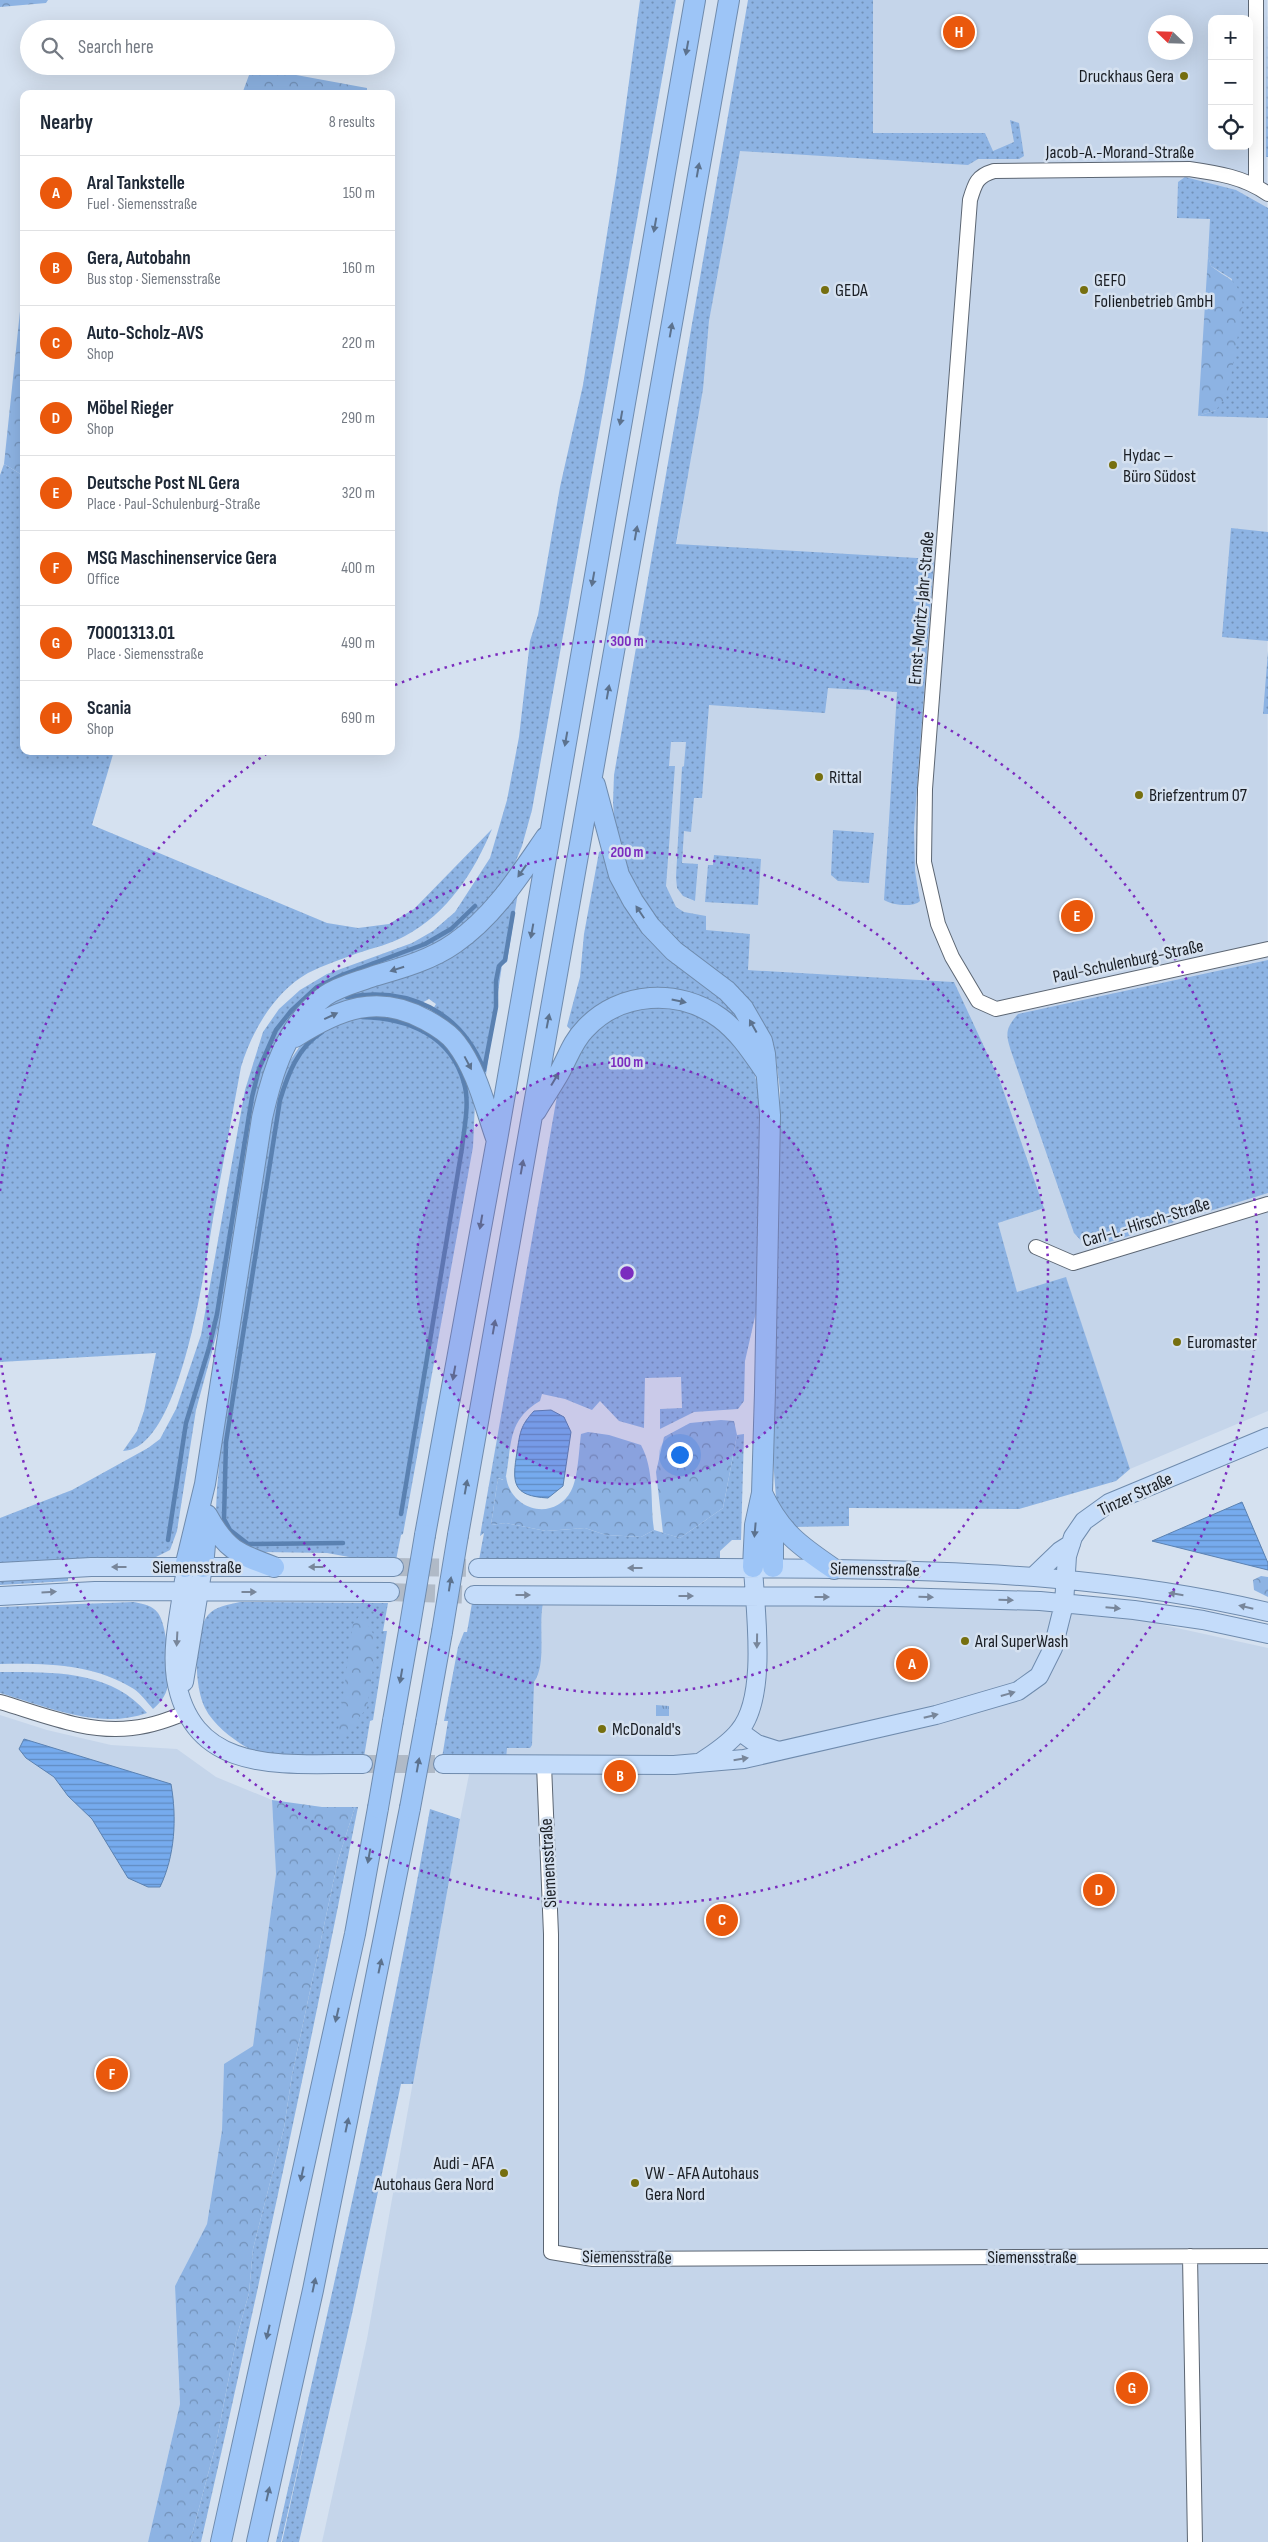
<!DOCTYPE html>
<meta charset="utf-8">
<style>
body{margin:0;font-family:"Sofia Sans Condensed",sans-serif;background:#f6f6f7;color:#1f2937}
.controls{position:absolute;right:15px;top:15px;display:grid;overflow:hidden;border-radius:10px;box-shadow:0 5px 20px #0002}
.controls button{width:45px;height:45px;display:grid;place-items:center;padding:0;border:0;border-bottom:1px solid #e0e1e3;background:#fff;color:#1f2937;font:25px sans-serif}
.compass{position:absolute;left:1148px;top:15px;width:45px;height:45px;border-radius:50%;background:#fff;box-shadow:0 5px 20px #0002;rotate:293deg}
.you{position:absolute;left:679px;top:1454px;width:18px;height:18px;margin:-12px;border:4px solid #fff;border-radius:50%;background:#1a73e8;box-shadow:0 0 0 8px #1a73e833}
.badge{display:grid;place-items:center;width:32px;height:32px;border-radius:50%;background:#ea580c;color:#fff;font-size:16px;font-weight:700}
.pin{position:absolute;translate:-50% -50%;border:2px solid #fff;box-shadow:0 1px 5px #0006}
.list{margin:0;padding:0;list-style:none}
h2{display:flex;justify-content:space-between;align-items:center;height:65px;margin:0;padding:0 20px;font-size:21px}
h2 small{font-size:16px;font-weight:400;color:#747a83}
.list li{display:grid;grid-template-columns:32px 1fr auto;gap:15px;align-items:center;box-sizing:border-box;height:75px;padding:0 20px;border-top:1px solid #e0e1e3}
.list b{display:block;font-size:19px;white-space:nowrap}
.list p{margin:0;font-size:16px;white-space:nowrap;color:#747a83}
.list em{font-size:16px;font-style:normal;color:#747a83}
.icon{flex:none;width:28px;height:28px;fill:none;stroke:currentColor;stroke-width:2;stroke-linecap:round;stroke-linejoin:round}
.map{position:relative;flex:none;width:1268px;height:2542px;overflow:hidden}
.search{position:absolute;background:#fff;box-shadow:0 5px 20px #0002;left:20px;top:20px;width:375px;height:55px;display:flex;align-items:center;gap:12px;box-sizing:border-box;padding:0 18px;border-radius:28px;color:#747a83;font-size:19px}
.panel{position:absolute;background:#fff;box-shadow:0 5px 20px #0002;left:20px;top:90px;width:375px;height:665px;border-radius:10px}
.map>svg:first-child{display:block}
.built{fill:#c5d5ea;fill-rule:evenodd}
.grass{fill:url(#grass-dots)}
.forest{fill:url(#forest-crowns)}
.park{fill:url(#park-tufts)}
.water{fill:url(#water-rules);stroke:#5a81b1}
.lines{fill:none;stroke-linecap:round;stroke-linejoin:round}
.stream{stroke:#5a81b1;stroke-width:4.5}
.major-tunnel{stroke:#b0bac7;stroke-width:18;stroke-dasharray:18 9;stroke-linecap:butt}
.minor-casing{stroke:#5c6673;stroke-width:16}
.major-casing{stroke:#6f8bad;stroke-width:20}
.highway-casing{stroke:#6f8bad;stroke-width:22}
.minor{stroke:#fff;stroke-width:14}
.major{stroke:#c4dcfa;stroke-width:18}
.highway{stroke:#9dc5f7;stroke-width:20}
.highway-bridge-casing{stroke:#6f8bad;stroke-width:22;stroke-linecap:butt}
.highway-bridge{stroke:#9dc5f7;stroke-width:20}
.oneway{fill:#5c728e}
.oneway2{fill:#78869a}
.ring{fill:none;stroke:#7b2cbf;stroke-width:2.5;stroke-dasharray:2.5 5}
.poi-dot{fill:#766f0f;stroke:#d5e1f0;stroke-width:2}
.labels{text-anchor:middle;stroke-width:5;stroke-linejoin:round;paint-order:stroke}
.poi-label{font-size:18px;fill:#1a1e24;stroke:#d5e1f0;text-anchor:start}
.street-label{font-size:18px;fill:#1a1e24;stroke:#d5e1f0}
.centre{fill:#7b2cbf;stroke:#d5e1f0;stroke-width:2.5}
.ring-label{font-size:15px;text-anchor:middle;font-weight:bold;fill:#7b2cbf;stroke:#d5e1f0;stroke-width:5;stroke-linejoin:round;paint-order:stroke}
</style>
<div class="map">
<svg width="1268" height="2542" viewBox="0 0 1268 2542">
<defs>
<pattern id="grass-dots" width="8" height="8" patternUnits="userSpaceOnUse" patternTransform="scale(1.25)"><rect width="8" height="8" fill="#8db3e3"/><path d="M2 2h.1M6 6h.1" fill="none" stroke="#7291b8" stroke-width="1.8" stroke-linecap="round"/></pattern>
<pattern id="forest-crowns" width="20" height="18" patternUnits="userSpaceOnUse" patternTransform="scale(1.25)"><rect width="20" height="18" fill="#8db3e3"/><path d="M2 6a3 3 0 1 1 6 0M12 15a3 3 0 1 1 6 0" fill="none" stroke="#7291b8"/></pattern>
<pattern id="park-tufts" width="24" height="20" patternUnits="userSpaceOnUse" patternTransform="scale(1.25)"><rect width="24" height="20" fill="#8db3e3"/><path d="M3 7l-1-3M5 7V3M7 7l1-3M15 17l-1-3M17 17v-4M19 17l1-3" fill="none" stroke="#7291b8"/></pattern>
<pattern id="water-rules" width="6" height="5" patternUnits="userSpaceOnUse" patternTransform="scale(1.25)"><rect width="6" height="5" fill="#76abee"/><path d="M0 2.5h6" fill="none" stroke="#608bc1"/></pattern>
</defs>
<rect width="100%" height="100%" fill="#d5e1f0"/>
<path class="built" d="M765 0H1267L1268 1411 1130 1469 1066 1278 1017 1293 998 1223 1044 1207 954 982 748 970 706 930 663 906 637 784 702 389 709 320ZM1212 19H1249V146H1212ZM1156 22H1186V52H1156Z
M760 1602 1050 1609 1136 1619 1268 1648V2542H322L367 2339 458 1830 503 1603Z
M0 1715 47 1730 111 1745 177 1749 216 1777 272 1800 276 1874 253 2047 224 2065 222 2130 207 2224 175 2286 180 2404 148 2542H0Z"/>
<path class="grass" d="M640 0H676L532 810 522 846 511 873 500 891 448 941 292 1017C274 1041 266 1064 258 1093L225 1304 196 1410 177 1531 170 1550 154 1558 137 1560 0 1563V1518L72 1490 148 1448 160 1439 176 1409 201 1335 245 1090 263 1032 279 1009 300 990 327 974 412 943 433 931 455 912 490 858 507 800 519 737 530 641 538 615 560 487 583 385 617 171Z
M748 0H873V133H985L993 151 1014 142 1010 120 1019 123 1024 156 1019 159H978L968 165 740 151 709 321 703 389 676 544 934 559 914 828 915 871 920 901C913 908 892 905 884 900L897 692 828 688 825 713 709 705 702 798H694L691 832 684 831 682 863 698 864 695 901 683 896 677 888 676 877 682 767 684 766 686 742H671L669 766H675L666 886 676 907 684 912 706 916V930L750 934 748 970 954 982 1000 1081 1044 1208 998 1223 1017 1292 1066 1277 1130 1469 1116 1481 1019 1509 849 1508V1526L792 1527 776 1498 772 1447 780 1091 776 1058 767 1033 687 953 633 891 615 829 613 803 614 775Z
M1267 0 1268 157H1266Z
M1185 177 1236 190 1268 208V418L1198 416 1216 410 1232 279 1211 266 1208 256 1210 219 1177 218 1178 182Z
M4 464 24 476V751H114L92 825 327 923 358 928 389 924 414 909 492 829C474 872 448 913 405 936 391 944 373 948 358 953 342 959 324 965 308 973 274 992 252 1031 241 1067 232 1116 223 1164 214 1213 206 1258 182 1450 123 1451L137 1431 144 1411 156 1353 0 1362V475Z
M1231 528 1268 532V641L1222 637Z
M1268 651V714H1263Z
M833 830 874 833 869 883 838 881 831 875Z
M603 850 609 875 623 904 644 933 719 995 738 1015 754 1041 683 994 572 1031 567 1026 580 977 584 934 599 852Z
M714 855 761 859 758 905 705 902 708 865H713Z
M518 892 507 962 502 965 485 1082 430 1014 436 1004 429 999 416 1006 312 1013 345 994 429 966Z
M1268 960V1193L1096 1246H1086L1074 1233 1012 1054C1006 1035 1004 1030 1018 1014Z
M639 1006 678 1007 725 1029 754 1071 759 1093 762 1124 757 1308 745 1361 744 1401 738 1409 694 1412 660 1429V1409L682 1408 681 1377 645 1378 644 1428 619 1421 600 1401 592 1410 565 1399 542 1394 540 1401C508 1420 512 1442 506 1476L504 1480 498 1478 491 1525 506 1523 546 1531 585 1528 606 1535 641 1537 654 1530 680 1538 723 1508 737 1435 744 1434 741 1540H732L720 1551V1559L479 1560 484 1533 480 1536 557 1096C565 1070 583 1036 606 1020 615 1014 628 1011 639 1006Z
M397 1013 453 1048 475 1103 473 1147 403 1534 401 1535 396 1560H366L327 1553 263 1552 240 1547 219 1521 216 1509 217 1489 222 1432 271 1116 283 1071 302 1043 345 1015Z
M68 1575V1581L0 1585V1579Z
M134 1602C143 1604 152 1605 158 1613 167 1625 171 1672 168 1686 165 1697 161 1702 153 1709 147 1702 141 1694 134 1689 94 1664 46 1663 0 1664V1607Z
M240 1602 388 1603 383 1631H387L373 1720 370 1721 364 1757C332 1756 274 1763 246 1747 231 1738 213 1724 205 1708 194 1687 193 1634 208 1615 216 1606 228 1605 240 1602Z
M472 1603H543C538 1626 547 1664 534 1682L532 1745 530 1748H507L506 1759 442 1758 448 1721H444L458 1647 464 1632H467Z
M0 1672C52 1672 111 1670 147 1713 99 1730 48 1707 0 1693Z
M355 1807H358C309 2053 257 2298 201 2542H190L216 2444 237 2336 249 2293 253 2249 284 2128 292 2075 338 1860Z
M430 1809 460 1819 413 2084H401L352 2314 299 2542H282L313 2402 281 2542H276C331 2298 387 2055 430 1809Z"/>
<path class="forest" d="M0 0H48L46 3 0 7Z
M252 67 367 88V94H242Z
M1208 256 1211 266C1231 282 1237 277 1243 305L1228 394 1216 410 1198 416Z
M24 273V476L4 464Z
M721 1420 734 1421 737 1435 723 1508 680 1538 663 1533 656 1472 664 1437 690 1423Z
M588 1432 609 1435 641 1445C655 1471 650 1502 654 1530L641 1537 606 1535 585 1528 546 1531 506 1523 491 1525 498 1478 503 1480 506 1476C510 1511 554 1522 571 1491 578 1479 579 1449 581 1434Z
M1261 1576 1268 1577V1597L1254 1590 1253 1580Z
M361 1614 377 1640 367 1708 342 1738 338 1732 353 1624Z
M272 1800 322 1807H355L338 1860 292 2075 284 2128 253 2249 249 2293 237 2336 216 2444 190 2542H148L180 2404 175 2286 207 2224 222 2130 224 2064 253 2046 276 1874Z"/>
<path class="park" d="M656 1705 669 1706V1716H656Z"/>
<path class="water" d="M551 1410 564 1417 571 1432 563 1486 548 1498C512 1496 512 1483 517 1452 520 1433 520 1426 534 1411Z
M1242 1502 1268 1563V1570L1152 1541Z
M24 1739 171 1784C177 1818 175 1856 160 1887H148L128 1878 92 1819 68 1796 54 1777 26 1758 19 1749Z"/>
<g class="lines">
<path class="stream" d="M347 997C408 986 461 1011 484 1070
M362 1017C407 1018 451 1035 464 1083 470 1103 464 1128 462 1148L401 1514
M322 1032C298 1047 288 1074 280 1100L226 1442 224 1519 230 1530 248 1544 343 1543
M484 1070 496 1007V981L499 966 505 960 513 913
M168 1540 186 1423 209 1348 217 1314 252 1097 259 1069 276 1030 291 1011 317 987 342 975 425 944 451 929 475 906"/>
<path class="major-tunnel" d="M394 1567 478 1568
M390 1592 474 1595
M363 1764H443"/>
<defs>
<path id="minor" d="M1256 186V0
M1268 194C1244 177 1217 173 1189 169L994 171C977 176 975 183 970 200L925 789 924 862 938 924 952 957 978 1001 996 1009 1268 949
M1036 1247 1073 1263 1268 1204
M0 1702C41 1714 88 1734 132 1728 152 1726 170 1719 188 1712
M544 1765 551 1934V2252L593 2259 1268 2256
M1190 2256 1195 2542"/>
<path id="major" d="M478 1568C596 1568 715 1567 833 1569 980 1571 1124 1578 1268 1612
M0 1572 91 1567H394
M1034 1576 1060 1551 1071 1544
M184 1580C180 1612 171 1647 176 1679 193 1778 288 1763 363 1764
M474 1595 895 1597 1040 1601 1134 1610 1203 1620 1268 1634
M0 1596 95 1591 390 1592
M184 1682 203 1567
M739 1731 757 1744 779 1751
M701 1762C714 1753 729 1744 739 1731 768 1697 755 1610 753 1567
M443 1764 674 1765 744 1759 936 1715 1018 1691 1039 1676 1053 1648 1064 1604 1067 1556 1073 1537 1084 1521 1109 1503 1268 1437"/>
<path id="highway" d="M595 785 619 875 633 901 650 926 674 951 727 991 743 1008 762 1041 765 1054 770 1115 765 1391 762 1493 755 1525 753 1567
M295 1037C339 1009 378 993 426 1020 437 1026 449 1033 456 1043 477 1070 485 1107 496 1138
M536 1111C543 1099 551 1087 558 1075 567 1060 572 1042 585 1029 620 991 679 988 720 1018 739 1032 752 1052 765 1071
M762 1493C780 1532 800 1546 834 1569
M207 1515C226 1550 238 1554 274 1567
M425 1535 497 1140 695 0
M458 1535 729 0
M185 1567 205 1484 262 1118C272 1073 286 1025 325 996 339 986 358 982 374 976 402 968 431 960 455 943 494 916 519 876 546 837
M203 1567 207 1522
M773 1567V1516
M393 1721 409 1631
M426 1721 442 1632
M221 2542 355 1934 378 1808
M257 2542 313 2290 410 1808"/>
</defs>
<use href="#minor" class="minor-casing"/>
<use href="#major" class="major-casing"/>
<use href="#highway" class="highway-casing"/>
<use href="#minor" class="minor"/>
<use href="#major" class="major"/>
<use href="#highway" class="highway"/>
<defs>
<path id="highway-bridge" d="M409 1631 425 1535
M442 1632 458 1535
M378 1808 393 1721
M410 1808 426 1721"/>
</defs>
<use href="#highway-bridge" class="highway-bridge-casing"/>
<use href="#highway-bridge" class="highway-bridge"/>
</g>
<defs><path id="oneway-solid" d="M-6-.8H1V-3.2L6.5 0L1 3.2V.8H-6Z" transform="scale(1.25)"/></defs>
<g class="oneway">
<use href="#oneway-solid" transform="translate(687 48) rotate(100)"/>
<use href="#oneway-solid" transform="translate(698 170) rotate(-80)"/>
<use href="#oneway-solid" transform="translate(655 225) rotate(100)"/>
<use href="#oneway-solid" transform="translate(671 330) rotate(-80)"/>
<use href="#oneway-solid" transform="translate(621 418) rotate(100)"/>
<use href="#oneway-solid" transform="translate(636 533) rotate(-80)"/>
<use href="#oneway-solid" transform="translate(593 579) rotate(100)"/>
<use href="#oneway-solid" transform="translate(608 692) rotate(-80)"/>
<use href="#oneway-solid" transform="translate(566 739) rotate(100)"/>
<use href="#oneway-solid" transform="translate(522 871) rotate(125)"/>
<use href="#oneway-solid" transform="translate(640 912) rotate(-124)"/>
<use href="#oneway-solid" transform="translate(532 931) rotate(100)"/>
<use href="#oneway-solid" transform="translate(397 969) rotate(162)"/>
<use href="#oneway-solid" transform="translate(679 1001) rotate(12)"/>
<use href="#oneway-solid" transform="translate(331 1016) rotate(-25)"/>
<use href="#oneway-solid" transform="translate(548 1021) rotate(-79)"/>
<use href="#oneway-solid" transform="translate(753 1026) rotate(-119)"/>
<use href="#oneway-solid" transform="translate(468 1063) rotate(62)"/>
<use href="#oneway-solid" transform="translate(555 1079) rotate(-59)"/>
<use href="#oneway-solid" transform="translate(522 1167) rotate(-80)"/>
<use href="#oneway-solid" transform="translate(481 1222) rotate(100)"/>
<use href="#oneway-solid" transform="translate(494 1327) rotate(-80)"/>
<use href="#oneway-solid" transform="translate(454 1373) rotate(100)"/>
<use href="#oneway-solid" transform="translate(466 1487) rotate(-80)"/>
<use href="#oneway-solid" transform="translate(755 1530) rotate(95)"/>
<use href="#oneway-solid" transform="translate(450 1584) rotate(-81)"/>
<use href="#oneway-solid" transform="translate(401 1676) rotate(100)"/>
<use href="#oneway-solid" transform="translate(418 1765) rotate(-80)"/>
<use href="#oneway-solid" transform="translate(369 1856) rotate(100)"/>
<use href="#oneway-solid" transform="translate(380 1966) rotate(-78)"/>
<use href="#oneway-solid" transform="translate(337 2015) rotate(103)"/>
<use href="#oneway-solid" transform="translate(347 2125) rotate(-78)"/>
<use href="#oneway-solid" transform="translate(302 2174) rotate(102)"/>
<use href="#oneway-solid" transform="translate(314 2285) rotate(-78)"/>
<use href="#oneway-solid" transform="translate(268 2332) rotate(103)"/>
<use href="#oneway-solid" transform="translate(268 2494) rotate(-77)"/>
</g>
<g class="oneway2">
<use href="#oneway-solid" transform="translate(119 1567) rotate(180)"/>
<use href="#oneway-solid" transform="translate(316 1567) rotate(180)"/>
<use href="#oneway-solid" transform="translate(635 1568) rotate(180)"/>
<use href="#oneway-solid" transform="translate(49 1592) rotate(-3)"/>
<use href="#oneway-solid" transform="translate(249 1592)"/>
<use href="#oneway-solid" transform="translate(1176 1594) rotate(-171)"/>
<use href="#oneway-solid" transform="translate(523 1595)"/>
<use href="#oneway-solid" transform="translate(686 1596)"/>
<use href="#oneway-solid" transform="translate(822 1597)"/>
<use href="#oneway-solid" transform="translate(926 1597) rotate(1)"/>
<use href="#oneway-solid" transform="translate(1006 1600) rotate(2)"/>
<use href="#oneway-solid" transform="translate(1246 1607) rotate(-167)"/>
<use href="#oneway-solid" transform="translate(1113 1608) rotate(5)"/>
<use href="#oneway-solid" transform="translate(177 1639) rotate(93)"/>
<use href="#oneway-solid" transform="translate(757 1641) rotate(91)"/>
<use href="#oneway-solid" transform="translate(1008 1694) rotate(-16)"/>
<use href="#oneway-solid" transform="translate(931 1716) rotate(-14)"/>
<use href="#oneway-solid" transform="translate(741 1759) rotate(-9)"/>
</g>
<circle cx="627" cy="1273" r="211" fill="#7b2cbf" fill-opacity=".12"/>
<g class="ring">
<circle cx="627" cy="1273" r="211"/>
<circle cx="627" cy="1273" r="421"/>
<path d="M0 1191A632 632 0 0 1 269 752M395 685A632 632 0 1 1 0 1355"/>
</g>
<g class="poi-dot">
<circle cx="1184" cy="76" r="5"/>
<circle cx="825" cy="290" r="5"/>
<circle cx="1084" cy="290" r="5"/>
<circle cx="1113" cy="465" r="5"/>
<circle cx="819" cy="777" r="5"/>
<circle cx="1139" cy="795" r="5"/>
<circle cx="1177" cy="1342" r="5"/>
<circle cx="965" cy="1641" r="5"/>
<circle cx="602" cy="1729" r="5"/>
<circle cx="504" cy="2173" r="5"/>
<circle cx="635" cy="2183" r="5"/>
</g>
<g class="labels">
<g class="poi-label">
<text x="1174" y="82" text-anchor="end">Druckhaus Gera</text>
<text x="1094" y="286">GEFO<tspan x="1094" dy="21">Folienbetrieb GmbH</tspan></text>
<text x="835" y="296">GEDA</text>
<text x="1123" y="461">Hydac –<tspan x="1123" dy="21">Büro Südost</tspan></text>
<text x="829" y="783">Rittal</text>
<text x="1149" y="801">Briefzentrum 07</text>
<text x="1187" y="1348">Euromaster</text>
<text x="975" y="1647">Aral SuperWash</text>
<text x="612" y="1735">McDonald's</text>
<text x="494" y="2169" text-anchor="end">Audi - AFA<tspan x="494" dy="21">Autohaus Gera Nord</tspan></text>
<text x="645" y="2179">VW - AFA Autohaus<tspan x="645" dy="21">Gera Nord</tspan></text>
</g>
<g class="street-label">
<text x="1120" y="158">Jacob-A.-Morand-Straße</text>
<text transform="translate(921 608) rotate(-85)" y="6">Ernst-Moritz-Jahr-Straße</text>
<text transform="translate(1128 961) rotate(-12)" y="6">Paul-Schulenburg-Straße</text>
<text transform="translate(1146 1222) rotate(-17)" y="6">Carl-L.-Hirsch-Straße</text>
<text transform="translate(1135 1494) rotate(-25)" y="6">Tinzer Straße</text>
<text x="197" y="1573">Siemensstraße</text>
<text transform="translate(875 1569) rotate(1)" y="6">Siemensstraße</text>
<text transform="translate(548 1863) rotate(-93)" y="6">Siemensstraße</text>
<text transform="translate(627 2257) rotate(1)" y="6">Siemensstraße</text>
<text x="1032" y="2263">Siemensstraße</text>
</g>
</g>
<circle cx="627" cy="1273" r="8" class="centre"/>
<g class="ring-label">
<text x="627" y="646">300 m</text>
<text x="627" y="857">200 m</text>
<text x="627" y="1067">100 m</text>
</g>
</svg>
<div class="controls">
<button>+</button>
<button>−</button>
<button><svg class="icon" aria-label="locate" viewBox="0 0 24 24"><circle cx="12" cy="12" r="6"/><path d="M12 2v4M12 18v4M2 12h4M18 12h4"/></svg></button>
</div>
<svg class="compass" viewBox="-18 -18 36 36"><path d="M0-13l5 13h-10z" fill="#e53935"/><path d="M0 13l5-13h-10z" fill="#747a83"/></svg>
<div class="you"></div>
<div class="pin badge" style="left:912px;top:1664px">A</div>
<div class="pin badge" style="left:620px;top:1776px">B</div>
<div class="pin badge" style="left:722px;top:1920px">C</div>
<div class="pin badge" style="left:1099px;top:1890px">D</div>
<div class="pin badge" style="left:1077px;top:916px">E</div>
<div class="pin badge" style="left:112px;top:2074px">F</div>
<div class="pin badge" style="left:1132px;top:2388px">G</div>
<div class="pin badge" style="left:959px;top:32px">H</div>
<div class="search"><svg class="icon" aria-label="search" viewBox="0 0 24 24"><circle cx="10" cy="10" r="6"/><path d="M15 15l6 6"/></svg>Search here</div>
<section class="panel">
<h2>Nearby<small>8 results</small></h2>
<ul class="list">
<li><span class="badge">A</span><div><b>Aral Tankstelle</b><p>Fuel · Siemensstraße</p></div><em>150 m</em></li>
<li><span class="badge">B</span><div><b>Gera, Autobahn</b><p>Bus stop · Siemensstraße</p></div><em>160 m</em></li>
<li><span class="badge">C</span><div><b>Auto-Scholz-AVS</b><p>Shop</p></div><em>220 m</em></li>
<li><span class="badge">D</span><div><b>Möbel Rieger</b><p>Shop</p></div><em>290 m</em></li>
<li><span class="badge">E</span><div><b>Deutsche Post NL Gera</b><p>Place · Paul-Schulenburg-Straße</p></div><em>320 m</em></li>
<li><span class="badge">F</span><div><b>MSG Maschinenservice Gera</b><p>Office</p></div><em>400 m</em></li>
<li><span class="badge">G</span><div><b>70001313.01</b><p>Place · Siemensstraße</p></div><em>490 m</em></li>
<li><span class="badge">H</span><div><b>Scania</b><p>Shop</p></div><em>690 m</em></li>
</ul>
</section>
</div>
